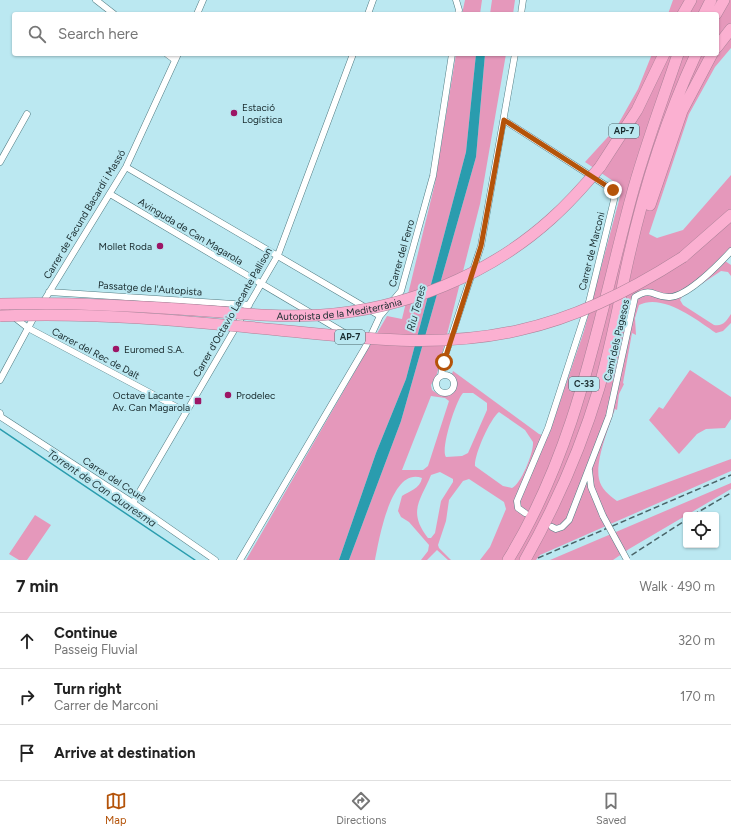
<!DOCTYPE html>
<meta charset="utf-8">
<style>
body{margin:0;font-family:Figtree,sans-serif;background:#f6f6f6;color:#222}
.controls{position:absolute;right:12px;bottom:12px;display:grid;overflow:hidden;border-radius:4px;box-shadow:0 1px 3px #0004}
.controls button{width:36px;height:36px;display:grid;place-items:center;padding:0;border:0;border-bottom:1px solid #e0e0e0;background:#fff;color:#222;font:20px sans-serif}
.stop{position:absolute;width:12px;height:12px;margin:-9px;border:3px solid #b45309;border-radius:50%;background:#fff}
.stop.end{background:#b45309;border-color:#fff;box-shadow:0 1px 4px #0008}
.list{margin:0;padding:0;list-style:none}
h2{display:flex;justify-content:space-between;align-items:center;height:52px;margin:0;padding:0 16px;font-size:17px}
h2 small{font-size:13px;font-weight:400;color:#767676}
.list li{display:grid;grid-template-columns:26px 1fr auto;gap:12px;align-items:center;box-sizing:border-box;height:56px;padding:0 16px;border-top:1px solid #e0e0e0}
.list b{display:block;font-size:15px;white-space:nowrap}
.list p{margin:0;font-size:13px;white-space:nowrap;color:#767676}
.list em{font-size:13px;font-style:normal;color:#767676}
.icon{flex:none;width:22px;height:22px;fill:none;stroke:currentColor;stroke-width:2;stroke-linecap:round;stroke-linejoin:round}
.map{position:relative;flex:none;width:731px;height:560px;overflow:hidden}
.search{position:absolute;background:#fff;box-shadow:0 1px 3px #0004;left:12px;right:12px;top:12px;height:44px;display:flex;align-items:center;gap:10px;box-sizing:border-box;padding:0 14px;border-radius:4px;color:#767676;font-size:15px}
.sheet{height:220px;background:#fff}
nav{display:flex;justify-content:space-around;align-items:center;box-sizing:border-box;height:56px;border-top:1px solid #e0e0e0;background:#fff;font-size:11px;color:#767676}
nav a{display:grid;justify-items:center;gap:2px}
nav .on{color:#b45309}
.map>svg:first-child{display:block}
.green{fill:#e598bb;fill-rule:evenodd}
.water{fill:#2a9cae}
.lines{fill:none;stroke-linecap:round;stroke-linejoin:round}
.stream{stroke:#2a9cae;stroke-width:1.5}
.street-casing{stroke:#517c83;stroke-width:7}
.highway-casing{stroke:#ac8198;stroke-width:12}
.street{stroke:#fff;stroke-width:6}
.highway{stroke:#fbb0d1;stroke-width:11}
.rail{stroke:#4a6569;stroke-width:1.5;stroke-dasharray:6 3;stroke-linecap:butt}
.street-bridge-casing{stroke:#517c83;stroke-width:7;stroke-linecap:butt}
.highway-bridge-casing{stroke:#ac8198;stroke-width:12;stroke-linecap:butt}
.street-bridge{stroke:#fff;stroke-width:6}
.highway-bridge{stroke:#fbb0d1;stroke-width:11}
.route{stroke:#b45309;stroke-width:5}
.poi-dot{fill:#9c1565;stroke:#bbe8f1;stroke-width:1.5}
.labels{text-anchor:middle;stroke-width:4;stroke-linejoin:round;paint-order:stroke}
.shield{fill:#bbe8f1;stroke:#4a6468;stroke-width:1}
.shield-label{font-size:9px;font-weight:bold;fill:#192b2e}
.poi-label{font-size:10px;fill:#192b2e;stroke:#bbe8f1;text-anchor:start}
.street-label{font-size:10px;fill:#192b2e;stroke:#bbe8f1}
.water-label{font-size:11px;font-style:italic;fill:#273f43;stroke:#bbe8f1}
</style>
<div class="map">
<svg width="731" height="560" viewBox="0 0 731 560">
<rect width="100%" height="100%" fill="#bbe8f1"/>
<path class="green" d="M465 0H482L480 14H462Z
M492 0H515L513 14H490Z
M673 0H731V48L715 67 689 114 649 234 657 238 683 230 731 175V255L725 261 731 265V276L728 272 721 271 682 297 680 300 683 305 714 325C723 327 727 320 731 314V323L723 331 716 333C697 320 663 293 639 305L635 318 636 335 632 333 623 383 624 384 619 394 617 410 615 409C609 427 595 461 599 479 601 489 609 495 617 501L731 459V471L540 555 536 560H480L490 547 506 509 504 502 469 479 463 481 449 500 446 521 438 545 439 548 451 560H448L437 550 427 560H421L428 551 429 545 409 522 401 517 398 511 402 496C409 491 420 489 422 478 391 466 379 540 375 560H349L401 421 476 157 485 54H506L480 204 437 374 431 385 432 390 439 395H450L456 382 452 374 453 371 539 434 548 437 584 331 621 193 616 183 585 162 616 128 638 89 652 54H717V14H668ZM463 393H473L487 403V410L468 453 462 456 446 457C440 450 456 400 463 393ZM431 396 445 398 449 401 428 466 423 470H402ZM499 412 525 430 533 442C534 452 521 484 512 488L503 486 475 466C474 455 490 419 499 412ZM440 472 453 479V482L441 501 435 533 431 538H428C407 511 421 500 431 475Z
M456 54H476L466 152 406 379 376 453 339 560H246L387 316 402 319 435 183Z
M690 370 731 397V419L725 428 706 429 697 434 679 454 649 420 659 407 663 409Z
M731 483V489L629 549 613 560H550Z
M35 515 51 525 27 560H19L9 554Z"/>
<path class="water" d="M476 54H485L476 157 401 421 349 560H339L376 453 406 379 466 152Z"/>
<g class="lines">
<path class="stream" d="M0 429 195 560"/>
<defs>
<path id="street" d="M96 0 114 14
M456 0 459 10 458 14
M197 14 203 0
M368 14 373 0
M521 14 523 0
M167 54 175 60
M504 120 613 190 614 200 589 302 548 428 517 501 518 508 525 513
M0 162 27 114
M126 167 380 316
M110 194 348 335
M49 292 249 305
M42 304 126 167 178 54
M0 306 28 328 186 412
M436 384a9 9 0 1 1 18 0a9 9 0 1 1-18 0Z
M441 376 443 362 481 246 515 54
M0 380 35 315
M0 413 1 417 133 503 215 560
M589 470 591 487 603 516
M133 503 278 255 353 54
M552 527 556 529 562 527 569 520 609 416 635 297C653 286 654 298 670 297 688 296 719 264 731 251
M240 560 366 346 380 316 401 291 433 176 452 54"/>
<path id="highway" d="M683 14 691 0
M704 14 711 0
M716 14 724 0
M717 47 731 29
M600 167 637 110 664 54
M650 205 682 111 712 54
M683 257 731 215
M508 560C578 446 597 324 631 198 644 149 662 102 678 54
M525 560C556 505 581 448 599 388 609 352 617 315 624 279 640 202 663 125 696 54"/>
</defs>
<use href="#street" class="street-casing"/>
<use href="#highway" class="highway-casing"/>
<use href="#street" class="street"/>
<use href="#highway" class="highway"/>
<path class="rail" d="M693 515 731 493
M538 558 731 475
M624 560 686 520"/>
<defs>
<path id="street-bridge" d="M603 516 627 560"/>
<g id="highway-bridge">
<path id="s1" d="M0 304C60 302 119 305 179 309 226 312 274 318 321 315 405 309 489 275 551 219 569 203 585 185 600 167"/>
<path d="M0 316C93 312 186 321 278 330 359 338 439 349 520 330 579 317 632 290 683 257"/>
</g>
</defs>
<use href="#street-bridge" class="street-bridge-casing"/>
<use href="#highway-bridge" class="highway-bridge-casing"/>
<use href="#street-bridge" class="street-bridge"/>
<use href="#highway-bridge" class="highway-bridge"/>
</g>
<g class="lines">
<path class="route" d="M444 362 481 246 504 120 613 190"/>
</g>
<g class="poi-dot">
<circle cx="234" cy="113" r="4"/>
<circle cx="160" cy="246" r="4"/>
<circle cx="116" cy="349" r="4"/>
<circle cx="228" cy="395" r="4"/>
<rect x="194" y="397" width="8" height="8" rx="2"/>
</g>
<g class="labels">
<g class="shield">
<rect x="609" y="124" width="30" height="14" rx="3"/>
<rect x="335" y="330" width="30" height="14" rx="3"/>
<rect x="569" y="377" width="30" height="14" rx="3"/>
</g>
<g class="shield-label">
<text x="624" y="134">AP-7</text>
<text x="350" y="340">AP-7</text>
<text x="584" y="387">C-33</text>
</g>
<g class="poi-label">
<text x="242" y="111">Estació<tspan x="242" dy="12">Logística</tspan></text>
<text x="152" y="250" text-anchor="end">Mollet Roda</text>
<text x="124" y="353">Euromed S.A.</text>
<text x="190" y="399" text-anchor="end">Octave Lacante -<tspan x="190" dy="12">Av. Can Magarola</tspan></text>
<text x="236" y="399">Prodelec</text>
</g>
<g class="street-label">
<text transform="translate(84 214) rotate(-59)" y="4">Carrer de Facund Bacardí i Massó</text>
<text transform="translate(191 231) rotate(31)" y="4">Avinguda de Can Magarola</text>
<text transform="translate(591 251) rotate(-76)" y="4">Carrer de Marconi</text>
<text transform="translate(401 253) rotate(-74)" y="4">Carrer del Ferro</text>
<text transform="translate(150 288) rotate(4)" y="4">Passatge de l'Autopista</text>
<text dy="4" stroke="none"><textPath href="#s1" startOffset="340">Autopista de la Mediterrània</textPath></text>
<text transform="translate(232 312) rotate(-60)" y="4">Carrer d'Octavio Lacante Pallison</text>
<text transform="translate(616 340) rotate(-77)" y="4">Camí dels Pagesos</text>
<text transform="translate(96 353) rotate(28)" y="4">Carrer del Rec de Dalt</text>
<text transform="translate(115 479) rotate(33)" y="4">Carrer del Coure</text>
</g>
<g class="water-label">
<text transform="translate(416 308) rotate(-75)" y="4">Riu Tenes</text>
<text transform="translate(102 488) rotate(34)" y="4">Torrent de Can Quaresma</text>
</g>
</g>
</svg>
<div class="controls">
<button><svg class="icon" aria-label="locate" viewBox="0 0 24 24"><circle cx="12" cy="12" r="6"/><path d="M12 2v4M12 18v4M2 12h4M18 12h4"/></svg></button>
</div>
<div class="stop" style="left:444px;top:362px"></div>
<div class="stop end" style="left:613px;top:190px"></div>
<div class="search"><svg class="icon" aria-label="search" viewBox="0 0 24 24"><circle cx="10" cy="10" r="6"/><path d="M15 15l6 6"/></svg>Search here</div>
</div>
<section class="sheet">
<h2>7 min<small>Walk · 490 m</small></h2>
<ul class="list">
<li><svg class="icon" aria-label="ahead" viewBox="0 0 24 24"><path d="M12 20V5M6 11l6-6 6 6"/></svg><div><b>Continue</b><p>Passeig Fluvial</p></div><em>320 m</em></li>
<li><svg class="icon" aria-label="right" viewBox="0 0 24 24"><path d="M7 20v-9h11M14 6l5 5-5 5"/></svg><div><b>Turn right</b><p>Carrer de Marconi</p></div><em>170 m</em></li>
<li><svg class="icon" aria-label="arrive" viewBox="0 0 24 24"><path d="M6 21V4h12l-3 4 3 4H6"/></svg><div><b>Arrive at destination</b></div></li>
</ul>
</section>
<nav>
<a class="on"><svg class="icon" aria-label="map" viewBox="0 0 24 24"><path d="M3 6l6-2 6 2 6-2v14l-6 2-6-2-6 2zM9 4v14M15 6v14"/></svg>Map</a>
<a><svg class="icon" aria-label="directions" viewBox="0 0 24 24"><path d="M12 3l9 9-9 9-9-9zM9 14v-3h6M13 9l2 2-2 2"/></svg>Directions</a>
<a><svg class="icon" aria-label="saved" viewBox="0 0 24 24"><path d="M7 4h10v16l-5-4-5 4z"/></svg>Saved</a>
</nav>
